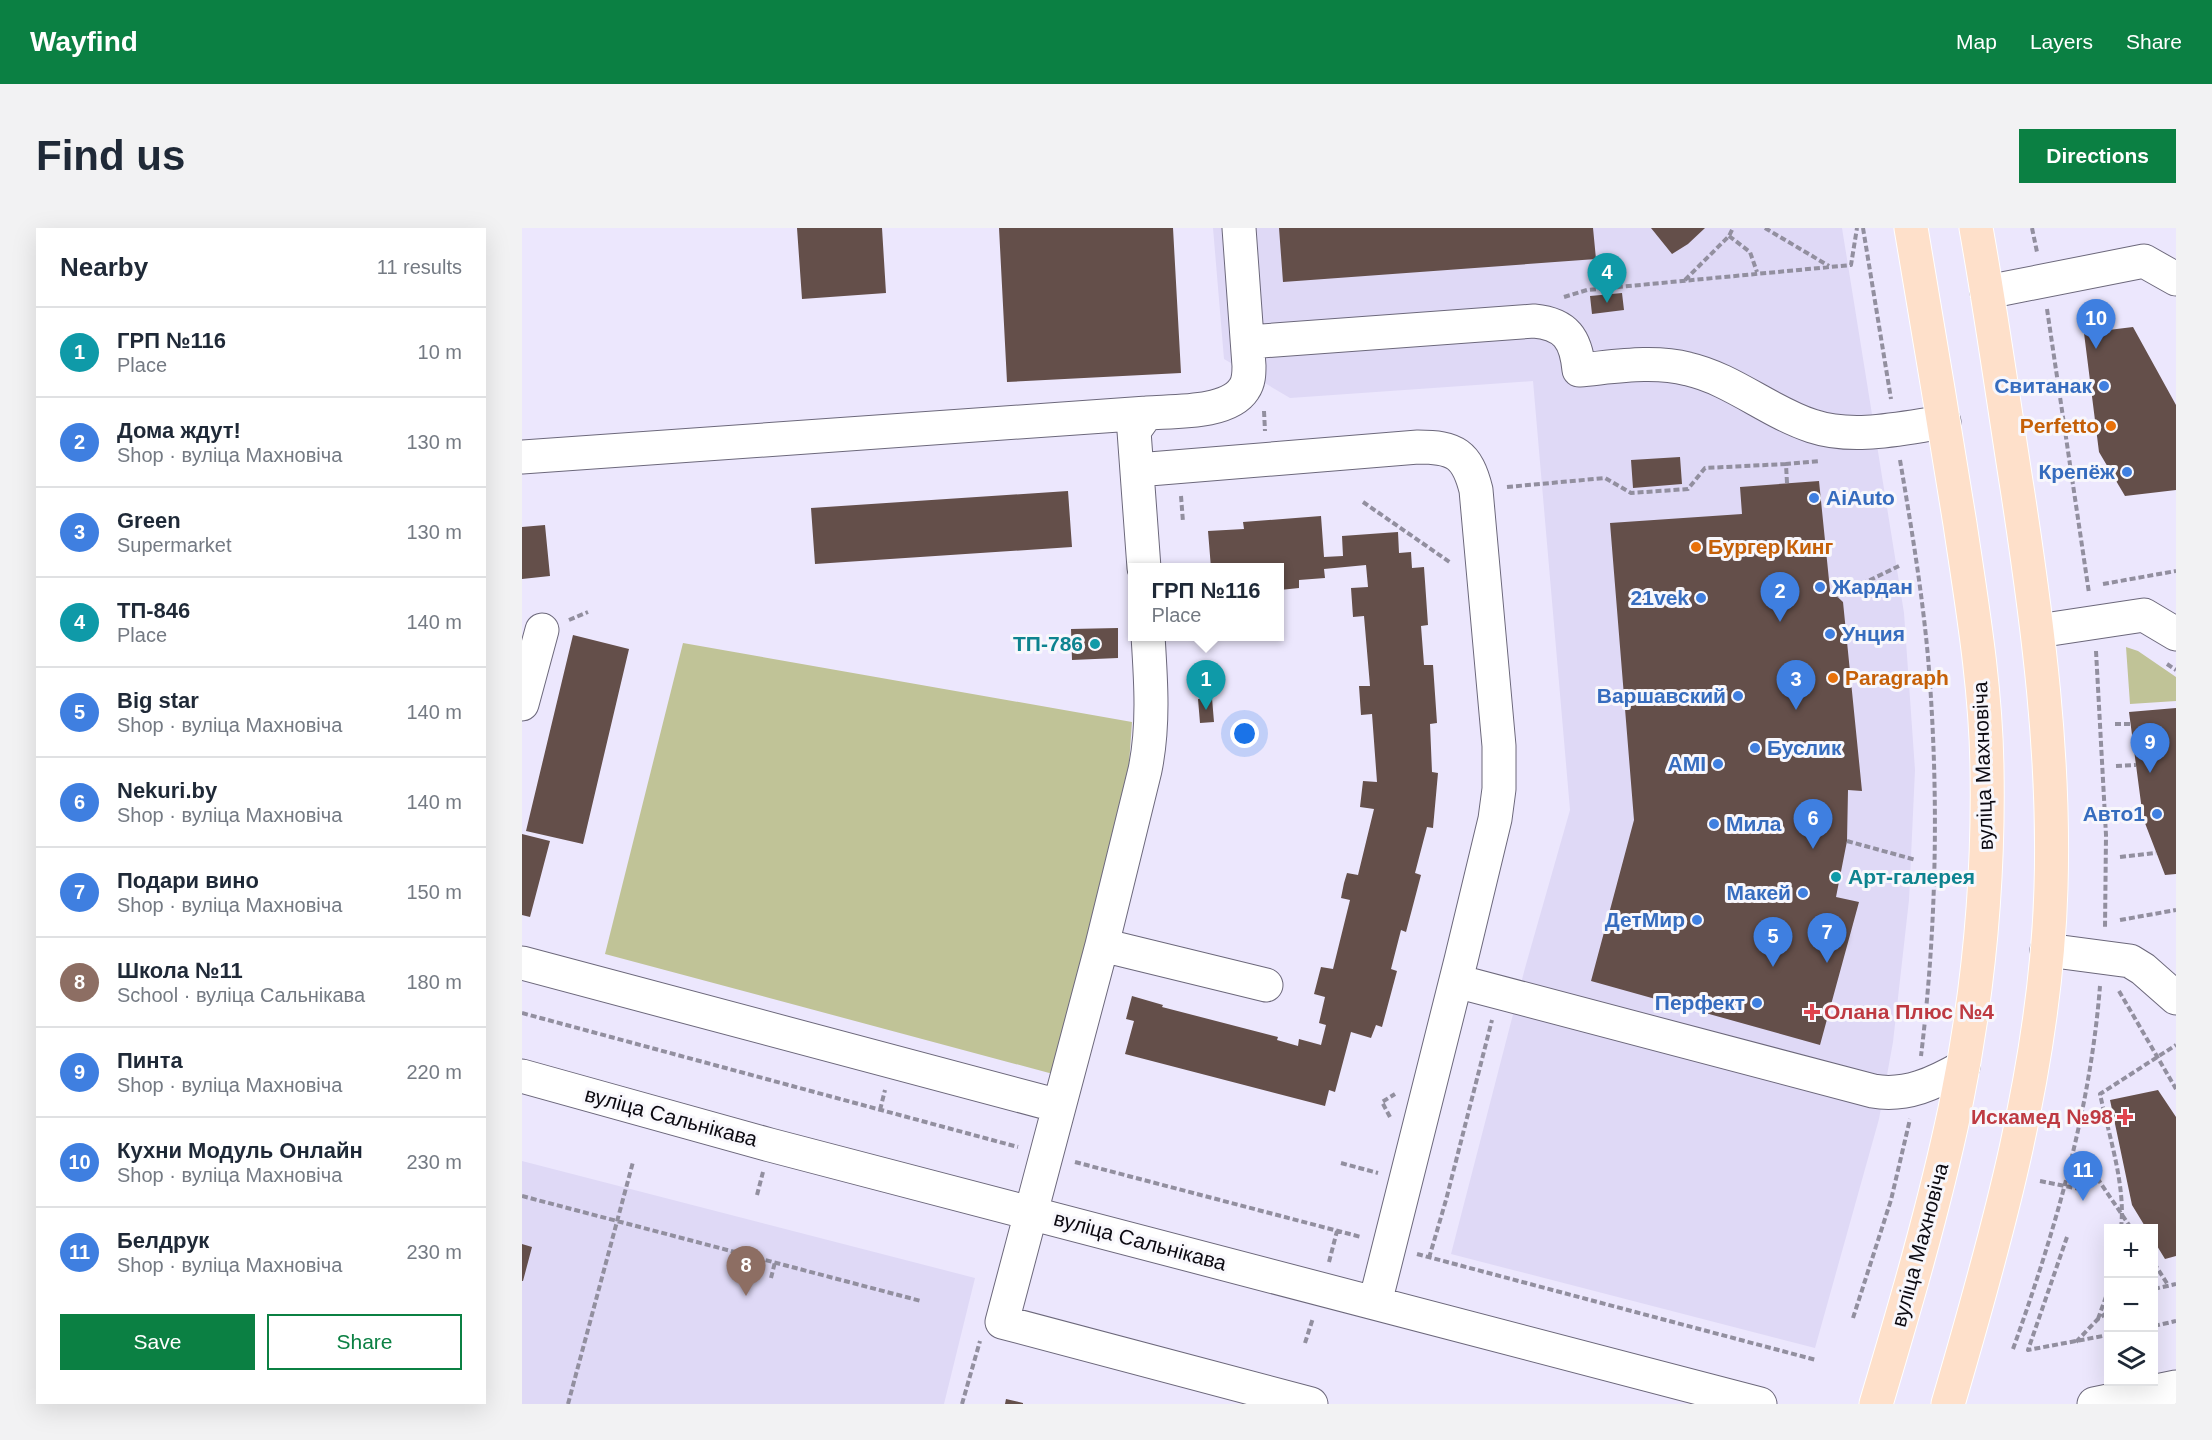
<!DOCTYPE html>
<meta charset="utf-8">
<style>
body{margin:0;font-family:Helvetica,sans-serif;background:#f2f2f3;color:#1f2937}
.controls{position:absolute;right:18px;bottom:18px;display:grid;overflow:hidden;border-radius:0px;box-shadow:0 6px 24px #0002}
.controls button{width:54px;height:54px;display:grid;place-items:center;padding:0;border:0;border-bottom:2px solid #e0e1e3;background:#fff;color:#1f2937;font:30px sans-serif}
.you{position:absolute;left:723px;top:506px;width:21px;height:21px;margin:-15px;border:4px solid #fff;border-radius:50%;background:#1a73e8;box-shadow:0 0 0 9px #1a73e833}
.badge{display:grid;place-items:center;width:39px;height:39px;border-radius:50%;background:#0b8043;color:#fff;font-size:20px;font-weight:700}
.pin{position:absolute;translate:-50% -50px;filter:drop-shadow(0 2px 3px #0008)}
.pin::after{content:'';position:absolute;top:32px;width:21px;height:18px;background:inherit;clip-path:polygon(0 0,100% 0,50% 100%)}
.popup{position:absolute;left:606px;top:335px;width:156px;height:78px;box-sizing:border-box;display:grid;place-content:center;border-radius:0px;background:#fff;filter:drop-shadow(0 2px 4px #0005);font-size:20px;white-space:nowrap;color:#747a83}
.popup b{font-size:22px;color:#1f2937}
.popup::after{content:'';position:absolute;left:50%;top:100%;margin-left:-12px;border:12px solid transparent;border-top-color:#fff}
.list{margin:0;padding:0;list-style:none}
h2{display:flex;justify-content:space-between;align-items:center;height:78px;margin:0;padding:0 24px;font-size:26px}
h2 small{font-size:20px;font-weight:400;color:#747a83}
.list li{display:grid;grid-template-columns:39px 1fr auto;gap:18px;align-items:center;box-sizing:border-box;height:90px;padding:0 24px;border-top:2px solid #e0e1e3}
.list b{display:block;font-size:22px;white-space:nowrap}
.list p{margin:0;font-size:20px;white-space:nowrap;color:#747a83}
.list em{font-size:20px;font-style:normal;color:#747a83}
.actions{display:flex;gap:12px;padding:18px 24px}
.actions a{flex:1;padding:14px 0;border:2px solid #0b8043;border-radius:0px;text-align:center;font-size:21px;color:#0b8043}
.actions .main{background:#0b8043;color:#fff}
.icon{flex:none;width:33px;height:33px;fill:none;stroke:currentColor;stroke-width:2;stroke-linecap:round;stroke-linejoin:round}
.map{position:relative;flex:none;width:1654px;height:1176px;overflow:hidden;border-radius:0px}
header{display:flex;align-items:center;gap:36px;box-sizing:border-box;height:84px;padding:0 30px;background:#0b8043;color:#fff}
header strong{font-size:28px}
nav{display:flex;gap:33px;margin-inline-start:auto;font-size:21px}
.intro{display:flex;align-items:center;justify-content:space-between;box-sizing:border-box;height:144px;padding:0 36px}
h1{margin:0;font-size:42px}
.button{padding:15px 27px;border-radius:0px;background:#0b8043;color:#fff;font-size:21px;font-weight:700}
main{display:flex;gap:36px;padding:0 36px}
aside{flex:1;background:#fff;border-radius:0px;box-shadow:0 6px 24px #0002}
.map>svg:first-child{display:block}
.built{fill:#dfd9f6}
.green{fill:#c0c397}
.building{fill:#644f4a}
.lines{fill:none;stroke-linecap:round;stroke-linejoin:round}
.minor-casing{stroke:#6c687b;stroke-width:35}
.major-casing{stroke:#fff;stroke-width:35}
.path{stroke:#928f9f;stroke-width:4;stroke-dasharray:6 3;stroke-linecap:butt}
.minor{stroke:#fff;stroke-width:33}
.major{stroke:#fee0ca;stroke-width:33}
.shop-dot{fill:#3f7fe0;stroke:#f8f7fc;stroke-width:2}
.food-dot{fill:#e8710a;stroke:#f8f7fc;stroke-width:2}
.culture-dot{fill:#0f9aa8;stroke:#f8f7fc;stroke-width:2}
.health-dot{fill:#e0444e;stroke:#f8f7fc;stroke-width:2}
.labels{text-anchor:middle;stroke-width:6;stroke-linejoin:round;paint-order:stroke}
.shop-label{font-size:21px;font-weight:bold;fill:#366cbe;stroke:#f8f7fc;text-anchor:end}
.food-label{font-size:21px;font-weight:bold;fill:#c56008;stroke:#f8f7fc;text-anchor:start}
.culture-label{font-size:21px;font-weight:bold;fill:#0d838f;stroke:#f8f7fc;text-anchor:end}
.street-label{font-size:21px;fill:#0c0a11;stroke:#f8f7fc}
.health-label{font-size:21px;font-weight:bold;fill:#be3a42;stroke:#f8f7fc;text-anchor:start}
</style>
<header>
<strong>Wayfind</strong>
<nav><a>Map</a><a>Layers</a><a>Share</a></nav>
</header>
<div class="intro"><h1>Find us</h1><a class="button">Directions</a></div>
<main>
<aside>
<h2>Nearby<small>11 results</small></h2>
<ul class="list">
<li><span class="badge" style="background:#0f9aa8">1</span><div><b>ГРП №116</b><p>Place</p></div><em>10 m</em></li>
<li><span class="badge" style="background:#3f7fe0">2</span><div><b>Дома ждут!</b><p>Shop · вуліца Махновіча</p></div><em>130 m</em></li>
<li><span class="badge" style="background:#3f7fe0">3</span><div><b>Green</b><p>Supermarket</p></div><em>130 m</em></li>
<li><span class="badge" style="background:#0f9aa8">4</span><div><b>ТП-846</b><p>Place</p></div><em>140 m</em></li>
<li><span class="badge" style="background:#3f7fe0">5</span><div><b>Big star</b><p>Shop · вуліца Махновіча</p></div><em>140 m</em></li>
<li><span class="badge" style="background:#3f7fe0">6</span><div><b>Nekuri.by</b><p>Shop · вуліца Махновіча</p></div><em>140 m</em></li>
<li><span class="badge" style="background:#3f7fe0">7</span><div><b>Подари вино</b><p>Shop · вуліца Махновіча</p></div><em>150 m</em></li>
<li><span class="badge" style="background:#8d6e63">8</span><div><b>Школа №11</b><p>School · вуліца Сальнікава</p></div><em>180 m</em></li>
<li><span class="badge" style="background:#3f7fe0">9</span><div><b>Пинта</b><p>Shop · вуліца Махновіча</p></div><em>220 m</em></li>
<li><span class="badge" style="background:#3f7fe0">10</span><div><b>Кухни Модуль Онлайн</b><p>Shop · вуліца Махновіча</p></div><em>230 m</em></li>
<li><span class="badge" style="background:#3f7fe0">11</span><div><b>Белдрук</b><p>Shop · вуліца Махновіча</p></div><em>230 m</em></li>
</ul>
<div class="actions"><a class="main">Save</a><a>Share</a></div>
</aside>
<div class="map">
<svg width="1654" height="1176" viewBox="0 0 1654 1176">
<rect width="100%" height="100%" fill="#ece7fd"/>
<path class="built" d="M691 0H1320L1382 385 1393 542 1387 672 1371 814 1357 891 1293 1120 929 1026 1003 740 1048 582 1011 153 768 170 702 131Z
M0 933 453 1050 422 1176H0Z"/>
<path class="green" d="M161 415 610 494 607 536 531 846 83 726Z
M1604 419 1616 423 1654 449V473L1608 476Z"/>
<path class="building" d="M275 0H360L364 65 280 71Z
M477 0H651L659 145 485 154Z
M757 0H1071L1074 31 761 54Z
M1129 0H1183L1166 16 1150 26Z
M1100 65 1102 82 1070 86 1068 68Z
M1611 99 1654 177V262L1603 268 1577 224 1562 105Z
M1158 229 1160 256 1111 260 1109 232Z
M1297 253 1308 362 1321 374 1340 563 1326 562 1325 613 1314 669 1337 674 1298 817 1069 753 1112 592 1088 295 1220 286 1218 259Z
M546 263 550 319 293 336 289 280Z
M799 288 802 329 821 328 820 308 876 304 877 325 889 324 890 340 902 339 906 397 899 398 902 437H911L915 495 908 496 910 544 916 545 911 600 905 599 893 645 899 647 884 704 879 702 869 741 875 743 860 799 854 797 849 810 829 804 813 864 807 862 803 878 603 826 612 793 604 791 610 768 641 777 640 779 756 809 755 812 776 818 777 811 799 817 804 797 797 795 803 769 792 766 799 739 811 741 828 672 819 670 822 655 825 645 836 647 852 581 838 579 841 553 855 554 850 486 839 487 837 458H848L842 388 831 389 829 360 846 359 844 337 802 341 803 350 777 352V360L758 362V340H689L686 303 722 301 721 294Z
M23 297 28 348 0 351V299Z
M596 400V430L550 432 549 401Z
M51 407 107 421 61 616 4 603Z
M690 470 692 494 678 495 676 471Z
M1654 480V646L1643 647 1621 590 1607 484Z
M0 606 28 613 8 689 0 687Z
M1636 862 1654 889V1028L1643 1031 1632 1013V1000H1624L1610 977 1588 872Z
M0 1016 10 1019 1 1053H0Z
M484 1171 501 1175V1176H483Z"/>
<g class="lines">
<defs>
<path id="minor" d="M1465 64 1622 33 1654 51
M726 114 1012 93C1044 96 1054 111 1057 142 1092 139 1131 132 1166 141 1210 151 1247 184 1290 198 1332 212 1380 200 1422 194
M625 185C651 183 706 186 722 161 727 154 727 145 727 138L717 0
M0 229 625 185 612 203 622 340
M615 242 896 219C933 219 945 226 954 262L977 518V561L973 591 939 732 853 1075
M1516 403 1622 387 1654 406
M626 408C629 454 632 498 623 542L580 717 480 1094 789 1176
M0 476 20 402
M580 717 744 757
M1525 722 1608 733 1621 741 1654 770
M0 735 537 878
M934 753 1351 863C1384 869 1413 855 1441 839
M0 848 248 917 1238 1176
M1572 1176 1654 1159"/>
<path id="major" d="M1354 1176C1383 1079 1412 980 1433 881 1456 769 1467 654 1465 541 1464 459 1450 377 1438 296 1422 197 1406 99 1389 0
M1426 1176C1475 1009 1524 835 1529 660 1533 527 1516 398 1496 266 1482 178 1470 89 1454 0"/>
</defs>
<use href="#minor" class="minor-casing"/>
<use href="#major" class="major-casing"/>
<path class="path" d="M1243 0 1307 38
M1341 0 1369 171
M1510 0 1515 24
M1207 8 1228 24 1235 44
M1163 52 1207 8 1211 0
M1042 69 1065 62 1329 37 1335 0
M1525 81 1567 365
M742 183 743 203
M1378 232C1389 297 1400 363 1406 429 1417 562 1415 696 1399 828
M1265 255 1264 236 1298 233
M985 259 1083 250 1109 265 1166 261 1183 240 1264 236
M659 268 661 294
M841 274 929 335
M1581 356 1654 343
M1315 368 1377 338
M47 392 66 384
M1574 423 1584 607 1583 700
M1645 436 1654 442
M1593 496H1609
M1594 538 1614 537
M1596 584 1619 582
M1325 613 1394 632
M1598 629 1634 625
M1598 692 1654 682
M1597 763 1654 861
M0 785 496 919
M358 882 363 862
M868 889 860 874 873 866
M553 934 839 1009
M819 935 856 945
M1565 935 1609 1000
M1518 953 1558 961
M235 967 241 944
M0 968 399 1073
M1599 1000C1604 958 1587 908 1578 866L1654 817
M1545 1009 1506 1122 1586 1107
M895 1026 1294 1132
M907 1030 924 972 970 792
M807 1034 815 1003
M1632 1035 1646 1057
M249 1050 253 1034
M1632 1061 1654 1056
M1331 1090 1369 972 1388 891
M1576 1091 1586 1063
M1632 1098 1654 1093
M1554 1114 1576 1091 1586 1084
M783 1115 791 1090
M1491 1121C1533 1003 1568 884 1578 758
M46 1176 111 934
M440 1176 458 1113"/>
<use href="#minor" class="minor"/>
<use href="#major" class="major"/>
</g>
<g class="shop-dot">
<circle cx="1582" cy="158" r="6"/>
<circle cx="1605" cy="244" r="6"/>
<circle cx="1292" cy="270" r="6"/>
<circle cx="1298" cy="359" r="6"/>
<circle cx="1179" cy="370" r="6"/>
<circle cx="1308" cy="406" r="6"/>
<circle cx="1216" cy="468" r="6"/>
<circle cx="1233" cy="520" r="6"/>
<circle cx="1196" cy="536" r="6"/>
<circle cx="1635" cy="586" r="6"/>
<circle cx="1192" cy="596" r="6"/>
<circle cx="1281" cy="665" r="6"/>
<circle cx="1175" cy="692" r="6"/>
<circle cx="1235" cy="775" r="6"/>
</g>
<g class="food-dot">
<circle cx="1589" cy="198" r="6"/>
<circle cx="1174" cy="319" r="6"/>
<circle cx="1311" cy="450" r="6"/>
</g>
<g class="culture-dot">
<circle cx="573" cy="416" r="6"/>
<circle cx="1314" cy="649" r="6"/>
</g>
<g class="health-dot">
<path d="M1287 775h6v6h6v6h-6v6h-6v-6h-6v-6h6z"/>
<path d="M1600 880h6v6h6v6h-6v6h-6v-6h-6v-6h6z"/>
</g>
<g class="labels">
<g class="shop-label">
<text x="1570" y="165">Свитанак</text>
<text x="1593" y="251">Крепёж</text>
<text x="1304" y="277" text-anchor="start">AiAuto</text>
<text x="1310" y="366" text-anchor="start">Жардан</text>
<text x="1167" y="377">21vek</text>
<text x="1320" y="413" text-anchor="start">Унция</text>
<text x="1204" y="475">Варшавский</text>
<text x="1245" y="527" text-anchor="start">Буслик</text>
<text x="1184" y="543">AMI</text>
<text x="1623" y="593">Авто1</text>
<text x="1204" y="603" text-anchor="start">Мила</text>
<text x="1269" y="672">Макей</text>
<text x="1163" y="699">ДетМир</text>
<text x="1223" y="782">Перфект</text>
</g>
<g class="food-label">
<text x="1577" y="205" text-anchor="end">Perfetto</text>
<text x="1186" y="326">Бургер Кинг</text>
<text x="1323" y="457">Paragraph</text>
</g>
<g class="culture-label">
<text x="561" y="423">ТП-786</text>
<text x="1326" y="656" text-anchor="start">Арт-галерея</text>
</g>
<g class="street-label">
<text transform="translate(1461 538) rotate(-92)" y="7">вуліца Махновіча</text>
<text transform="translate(149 889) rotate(15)" y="7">вуліца Сальнікава</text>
<text transform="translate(618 1013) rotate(15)" y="7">вуліца Сальнікава</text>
<text transform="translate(1398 1017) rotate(-75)" y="7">вуліца Махновіча</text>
</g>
<g class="health-label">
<text x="1302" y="791">Олана Плюс №4</text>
<text x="1591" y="896" text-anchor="end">Искамед №98</text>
</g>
</g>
</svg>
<div class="controls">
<button>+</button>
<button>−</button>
<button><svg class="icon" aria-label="layers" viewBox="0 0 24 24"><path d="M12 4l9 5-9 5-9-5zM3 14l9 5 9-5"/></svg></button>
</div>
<div class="you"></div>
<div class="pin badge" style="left:684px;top:482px;background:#0f9aa8">1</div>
<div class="popup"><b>ГРП №116</b>Place</div>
<div class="pin badge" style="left:1258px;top:394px;background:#3f7fe0">2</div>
<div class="pin badge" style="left:1274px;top:482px;background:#3f7fe0">3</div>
<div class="pin badge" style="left:1085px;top:75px;background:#0f9aa8">4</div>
<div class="pin badge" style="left:1251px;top:739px;background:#3f7fe0">5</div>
<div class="pin badge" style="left:1291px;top:621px;background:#3f7fe0">6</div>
<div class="pin badge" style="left:1305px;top:735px;background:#3f7fe0">7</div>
<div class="pin badge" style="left:224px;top:1068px;background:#8d6e63">8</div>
<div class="pin badge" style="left:1628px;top:545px;background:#3f7fe0">9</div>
<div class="pin badge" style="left:1574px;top:121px;background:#3f7fe0">10</div>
<div class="pin badge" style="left:1561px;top:973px;background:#3f7fe0">11</div>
</div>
</main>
